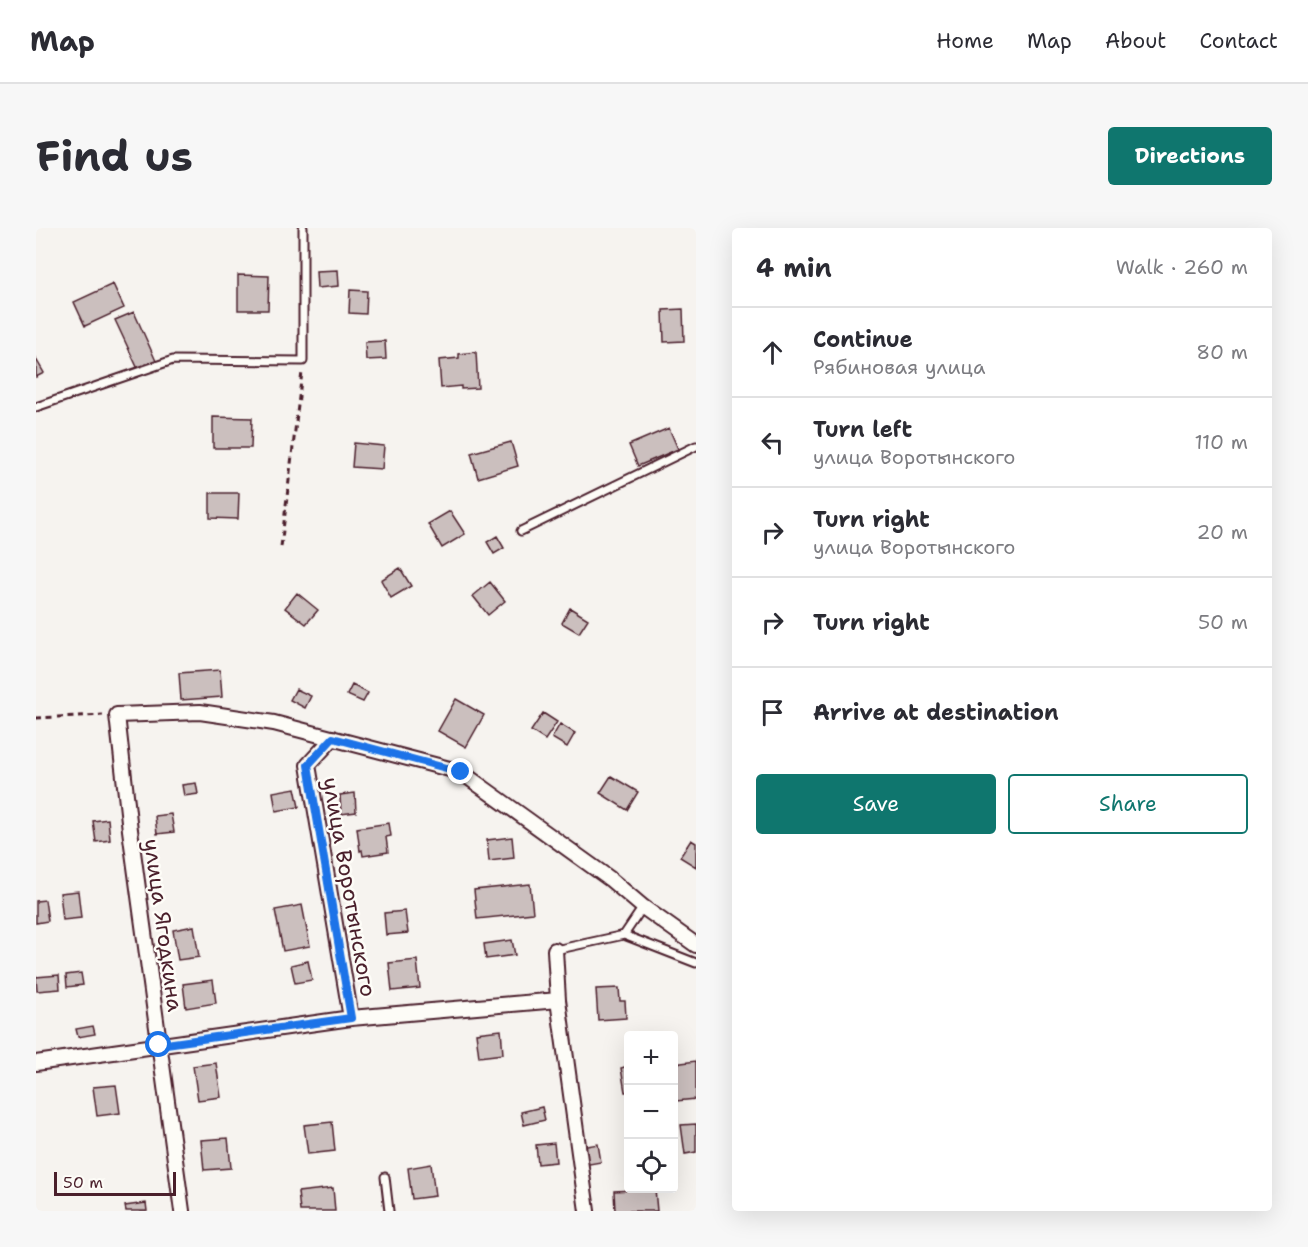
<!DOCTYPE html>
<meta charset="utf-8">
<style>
body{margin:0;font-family:"Shantell Sans",sans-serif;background:#f7f7f7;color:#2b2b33}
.controls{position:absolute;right:18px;bottom:18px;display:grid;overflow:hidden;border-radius:6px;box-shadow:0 6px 24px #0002}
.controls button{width:54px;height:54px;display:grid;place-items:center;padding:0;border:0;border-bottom:2px solid #e1e1e2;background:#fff;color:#2b2b33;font:30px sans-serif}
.scale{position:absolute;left:18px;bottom:15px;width:122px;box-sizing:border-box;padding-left:6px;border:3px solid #4a1f2b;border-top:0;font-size:16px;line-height:21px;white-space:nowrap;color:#4a1f2b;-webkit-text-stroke:4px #fdfcf7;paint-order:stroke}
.stop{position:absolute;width:18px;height:18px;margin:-14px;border:4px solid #1a73e8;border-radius:50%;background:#fff}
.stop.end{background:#1a73e8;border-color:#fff;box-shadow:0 2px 6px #0008}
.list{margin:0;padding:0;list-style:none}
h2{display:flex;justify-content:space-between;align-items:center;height:78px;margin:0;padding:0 24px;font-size:26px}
h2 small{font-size:20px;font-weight:400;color:#7c7c81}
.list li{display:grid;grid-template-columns:39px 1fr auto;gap:18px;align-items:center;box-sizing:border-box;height:90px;padding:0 24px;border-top:2px solid #e1e1e2}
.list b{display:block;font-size:22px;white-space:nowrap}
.list p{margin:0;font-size:20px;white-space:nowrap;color:#7c7c81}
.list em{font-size:20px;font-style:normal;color:#7c7c81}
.actions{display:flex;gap:12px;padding:18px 24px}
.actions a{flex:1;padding:14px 0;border:2px solid #0f766e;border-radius:6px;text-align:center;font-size:21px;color:#0f766e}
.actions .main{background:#0f766e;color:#fff}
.icon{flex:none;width:33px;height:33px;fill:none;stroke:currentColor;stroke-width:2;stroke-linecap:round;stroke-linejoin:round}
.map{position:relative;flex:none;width:660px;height:983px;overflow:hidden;border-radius:6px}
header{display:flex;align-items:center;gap:36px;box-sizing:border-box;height:84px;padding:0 30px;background:#fff;border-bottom:2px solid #e1e1e2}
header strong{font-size:28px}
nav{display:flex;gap:33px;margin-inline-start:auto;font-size:21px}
.intro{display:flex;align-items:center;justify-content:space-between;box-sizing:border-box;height:144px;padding:0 36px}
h1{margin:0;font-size:42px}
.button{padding:15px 27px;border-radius:6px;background:#0f766e;color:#fff;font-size:21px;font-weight:700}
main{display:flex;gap:36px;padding:0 36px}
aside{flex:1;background:#fff;border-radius:6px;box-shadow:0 6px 24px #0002}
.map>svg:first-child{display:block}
.building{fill:#cbbfbe;stroke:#4a1f2b;stroke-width:1.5}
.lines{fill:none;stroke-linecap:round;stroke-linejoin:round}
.service-casing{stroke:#4a1f2b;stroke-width:11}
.minor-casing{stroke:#4a1f2b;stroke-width:18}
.path{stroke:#4a1f2b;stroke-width:3;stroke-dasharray:6 4.5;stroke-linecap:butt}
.service{stroke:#fdfcf7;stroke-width:7}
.minor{stroke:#fdfcf7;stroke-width:14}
.route{stroke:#1a73e8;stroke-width:8}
.labels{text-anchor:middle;stroke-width:5;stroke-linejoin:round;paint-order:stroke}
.street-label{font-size:22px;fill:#4a1f2b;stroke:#fdfcf7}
</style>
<header>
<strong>Map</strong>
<nav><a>Home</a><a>Map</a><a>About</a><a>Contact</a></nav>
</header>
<div class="intro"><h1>Find us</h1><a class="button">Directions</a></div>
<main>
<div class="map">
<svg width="660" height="983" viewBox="0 0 660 983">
<rect width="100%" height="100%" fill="#f6f3ef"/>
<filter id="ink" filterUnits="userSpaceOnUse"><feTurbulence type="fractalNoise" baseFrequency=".0167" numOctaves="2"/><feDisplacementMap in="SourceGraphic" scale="12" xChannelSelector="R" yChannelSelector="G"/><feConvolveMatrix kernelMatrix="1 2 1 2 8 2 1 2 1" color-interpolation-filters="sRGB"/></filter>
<g filter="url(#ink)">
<path class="building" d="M302 42 303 58 281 60 280 43Z
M202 47 233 48 232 82H202Z
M77 56 88 80 49 98 38 74Z
M314 62 331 63 330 86 313 85Z
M647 81 648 113 628 114 627 82Z
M98 84 120 133 102 141 79 92Z
M349 113 350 131 330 132 329 114Z
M440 124 442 160 425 161V158L405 160 403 132 423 130V126Z
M0 131 8 145 0 149Z
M177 189 216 190 215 220H177Z
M633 200 642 221 602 238 593 217Z
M475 214 482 238 442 250 435 225Z
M318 215 348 218 346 241 316 239Z
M174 265H203L202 291 174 290Z
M414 283 429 306 406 320 392 296Z
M461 308 468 320 458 326 451 314Z
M364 340 375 358 355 370 345 352Z
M454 354 469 373 452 387 437 368Z
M261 365 282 382 270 396 249 380Z
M534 380 552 391 543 405 526 395Z
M184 442 186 469 145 472 143 445Z
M316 457 332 465 327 474 311 467Z
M260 461 275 468 269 480 254 472Z
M420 471 448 487 430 519 402 503Z
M507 485 521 494 509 512 495 503Z
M524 496 539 505 531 519 516 510Z
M575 548 602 564 591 582 564 565Z
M160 555 162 566 148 568 146 557Z
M259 560 263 579 240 583 237 564Z
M319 565 320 584 305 586 304 567Z
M135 586 138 604 121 606 119 588Z
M72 591 74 612 60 614 57 593Z
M353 595 355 608 350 609 352 624 327 628 326 622 324 623 321 600Z
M476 609 478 630 453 633 451 612Z
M655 612 660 615V639L644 629Z
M494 656 497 685 441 691 438 662Z
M42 663 45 690 27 692 24 665Z
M9 672 12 693 0 695V673Z
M266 677 274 718 247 723 239 682Z
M369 683 372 705 350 707 348 685Z
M158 698 163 729 142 732 137 702Z
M476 712 479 727 450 731 448 716Z
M381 732 384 760 356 763 353 735Z
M272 733 276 752 259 755 255 737Z
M45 745 47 757 31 759 30 747Z
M23 747 24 761 1 763 0 749Z
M177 752 180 775 150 780 147 756Z
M583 760 584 773H589L590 790 562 792 560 761Z
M57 798 59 806 42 809 40 801Z
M465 802 467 826 443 829 440 805Z
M660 833V871L640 873 638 854V836Z
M180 835 185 869 162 872 157 838Z
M592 838V864H589L585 840Z
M80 857 84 885 61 888 57 859Z
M506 879 509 892 488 897 485 884Z
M296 894 299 923 272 926 268 897Z
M660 896V924L649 926 645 897Z
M192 910 195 940 168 942 165 912Z
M518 915 520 934 502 936 500 917Z
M562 916 565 934 548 937 545 919Z
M395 936 399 968 376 971 372 940Z
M297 960 299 983H264L262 964Z
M619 961 621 983H579L578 963Z
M110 975 111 983H90L89 978Z"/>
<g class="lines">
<defs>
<path id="service" d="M0 179 137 132 267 133V0
M485 303 660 218
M588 707 660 735
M519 722 588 707 607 679
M349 949 353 983"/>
<path id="minor" d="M297 510 272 537 315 790
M519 722 522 772 551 983
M0 835 315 790 522 772
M146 983 94 602 81 487 164 484 238 495 425 544 574 651 607 679 660 717"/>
</defs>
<use href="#service" class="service-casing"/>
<use href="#minor" class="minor-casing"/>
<path class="path" d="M245 319 266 144
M0 490 67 487"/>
<use href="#service" class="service"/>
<use href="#minor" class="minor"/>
</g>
</g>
<g class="lines" filter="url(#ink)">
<path class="route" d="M123 817 315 790 272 537 297 510 425 544"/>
</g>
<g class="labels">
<g class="street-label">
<text transform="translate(314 659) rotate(80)" y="8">улица Воротынского</text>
<text transform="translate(128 697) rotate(82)" y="8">улица Ягодкина</text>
</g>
</g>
</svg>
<div class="controls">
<button>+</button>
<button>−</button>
<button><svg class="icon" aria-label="locate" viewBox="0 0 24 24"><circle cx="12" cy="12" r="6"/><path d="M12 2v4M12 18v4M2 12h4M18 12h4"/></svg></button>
</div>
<div class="scale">50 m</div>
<div class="stop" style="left:123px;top:817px"></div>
<div class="stop end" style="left:425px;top:544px"></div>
</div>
<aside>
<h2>4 min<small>Walk · 260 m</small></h2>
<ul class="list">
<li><svg class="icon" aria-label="ahead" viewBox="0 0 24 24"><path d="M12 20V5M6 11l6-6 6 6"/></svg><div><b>Continue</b><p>Рябиновая улица</p></div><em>80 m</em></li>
<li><svg class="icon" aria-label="left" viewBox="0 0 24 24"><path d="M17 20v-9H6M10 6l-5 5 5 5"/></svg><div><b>Turn left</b><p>улица Воротынского</p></div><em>110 m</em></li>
<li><svg class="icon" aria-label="right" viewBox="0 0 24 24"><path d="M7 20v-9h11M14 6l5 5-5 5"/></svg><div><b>Turn right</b><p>улица Воротынского</p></div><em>20 m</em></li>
<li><svg class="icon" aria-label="right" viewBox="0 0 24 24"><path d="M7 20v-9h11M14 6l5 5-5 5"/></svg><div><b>Turn right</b></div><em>50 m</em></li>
<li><svg class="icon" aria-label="arrive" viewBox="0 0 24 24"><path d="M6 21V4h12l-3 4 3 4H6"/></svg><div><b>Arrive at destination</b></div></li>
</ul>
<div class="actions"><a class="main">Save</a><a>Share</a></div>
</aside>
</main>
